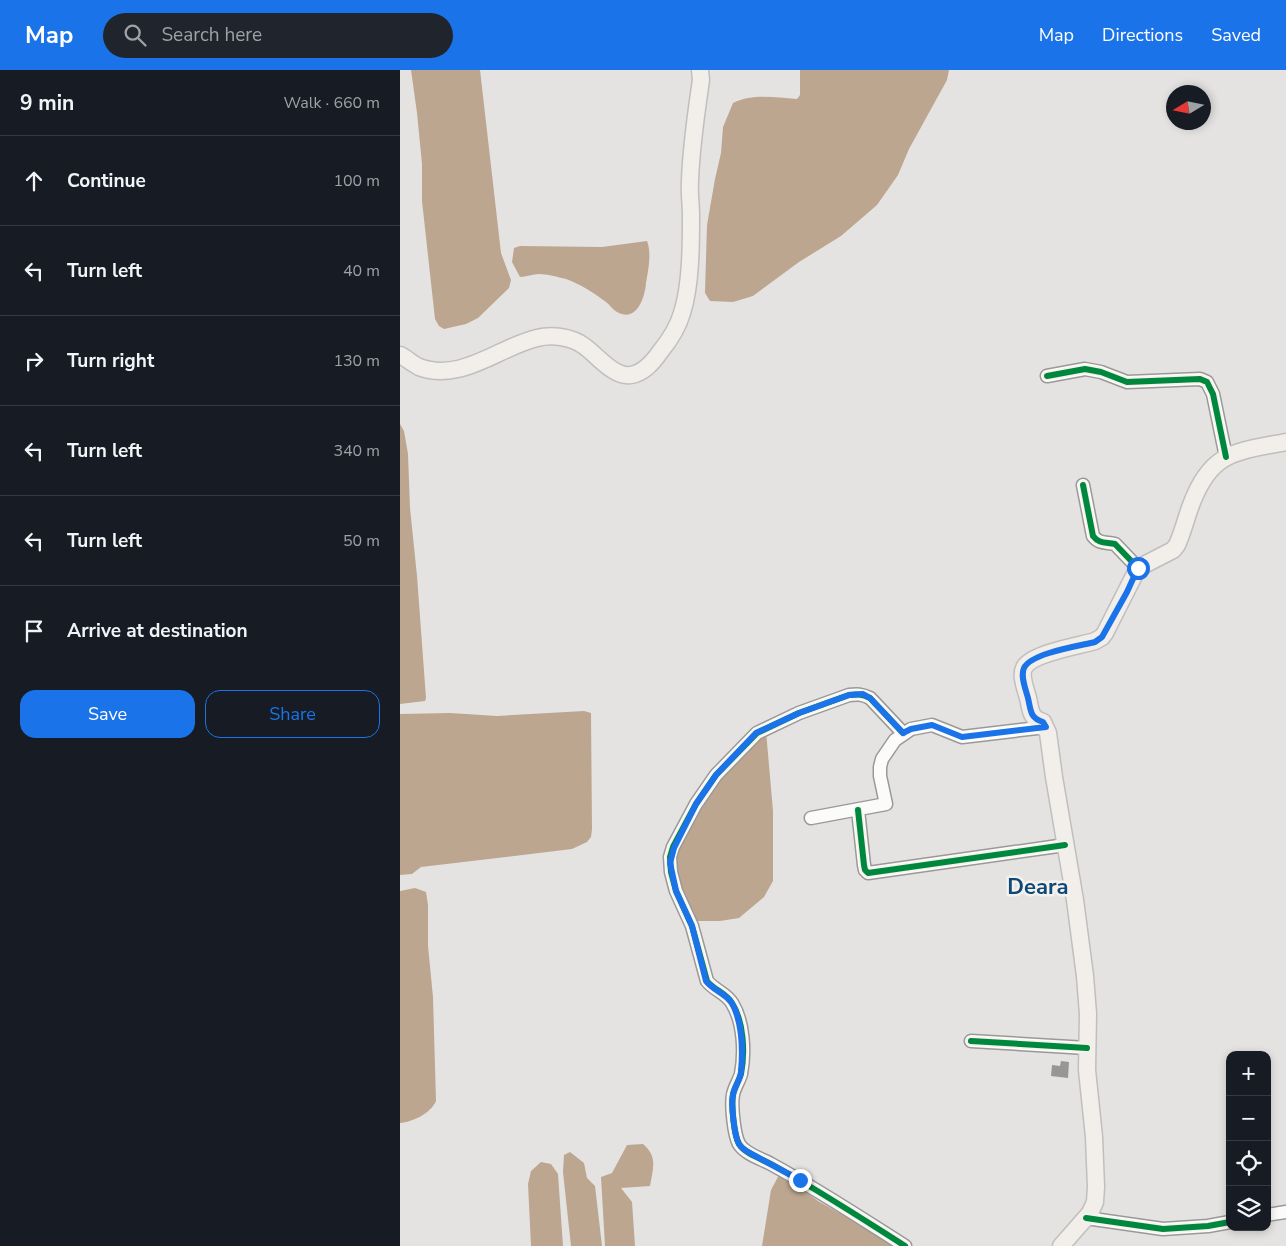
<!DOCTYPE html>
<meta charset="utf-8">
<style>
body{margin:0;font-family:"Nunito Sans",sans-serif;background:#20242c;color:#f1f3f6}
.controls{position:absolute;right:15px;bottom:15px;display:grid;overflow:hidden;border-radius:10px;box-shadow:0 2px 8px #0003}
.controls button{width:45px;height:45px;display:grid;place-items:center;padding:0;border:0;border-bottom:1px solid #363941;background:#171b24;color:#f1f3f6;font:25px sans-serif}
.compass{position:absolute;left:766px;top:15px;width:45px;height:45px;border-radius:50%;background:#171b24;box-shadow:0 2px 8px #0003;rotate:260deg}
.stop{position:absolute;width:15px;height:15px;margin:-11px;border:4px solid #1a73e8;border-radius:50%;background:#fff}
.stop.end{background:#1a73e8;border-color:#fff;box-shadow:0 1px 5px #0008}
.list{margin:0;padding:0;list-style:none}
h2{display:flex;justify-content:space-between;align-items:center;height:65px;margin:0;padding:0 20px;font-size:21px}
h2 small{font-size:16px;font-weight:400;color:#9ea1a6}
.list li{display:grid;grid-template-columns:32px 1fr auto;gap:15px;align-items:center;box-sizing:border-box;height:90px;padding:0 20px;border-top:1px solid #363941}
.list b{display:block;font-size:19px;white-space:nowrap}
.list em{font-size:16px;font-style:normal;color:#9ea1a6}
.actions{display:flex;gap:10px;padding:15px 20px}
.actions a{flex:1;padding:11px 0;border:1px solid #1a73e8;border-radius:15px;text-align:center;font-size:18px;color:#1a73e8}
.actions .main{background:#1a73e8;color:#fff}
.icon{flex:none;width:28px;height:28px;fill:none;stroke:currentColor;stroke-width:2;stroke-linecap:round;stroke-linejoin:round}
.map{position:relative;flex:none;width:886px;height:1176px;overflow:hidden}
header{display:flex;align-items:center;gap:30px;box-sizing:border-box;height:70px;padding:0 25px;background:#1a73e8;color:#fff}
header strong{font-size:24px}
nav{display:flex;gap:28px;margin-inline-start:auto;font-size:18px}
.search{width:350px;height:45px;background:#20242c;display:flex;align-items:center;gap:12px;box-sizing:border-box;padding:0 18px;border-radius:28px;color:#9ea1a6;font-size:19px}
main{display:flex}
aside{flex:1;background:#171b24}
.map>svg:first-child{display:block}
.water{fill:#bca68f}
.building{fill:#979694}
.lines{fill:none;stroke-linecap:round;stroke-linejoin:round}
.minor-casing{stroke:#9b9997;stroke-width:15}
.major-casing{stroke:#c0bfbf;stroke-width:19}
.minor{stroke:#fbfbfa;stroke-width:12}
.major{stroke:#f2eeea;stroke-width:16}
.cycleway-casing{stroke:#f5f1ec;stroke-width:9}
.cycleway{stroke:#00873e;stroke-width:6}
.route{stroke:#1a73e8;stroke-width:6}
.labels{text-anchor:middle;stroke-width:5;stroke-linejoin:round;paint-order:stroke}
.district-label{font-size:22px;font-weight:bold;fill:#0c4878;stroke:#f5f1ec}
</style>
<header>
<strong>Map</strong>
<div class="search"><svg class="icon" aria-label="search" viewBox="0 0 24 24"><circle cx="10" cy="10" r="6"/><path d="M15 15l6 6"/></svg>Search here</div>
<nav><a>Map</a><a>Directions</a><a>Saved</a></nav>
</header>
<main>
<aside>
<h2>9 min<small>Walk · 660 m</small></h2>
<ul class="list">
<li><svg class="icon" aria-label="ahead" viewBox="0 0 24 24"><path d="M12 20V5M6 11l6-6 6 6"/></svg><div><b>Continue</b></div><em>100 m</em></li>
<li><svg class="icon" aria-label="left" viewBox="0 0 24 24"><path d="M17 20v-9H6M10 6l-5 5 5 5"/></svg><div><b>Turn left</b></div><em>40 m</em></li>
<li><svg class="icon" aria-label="right" viewBox="0 0 24 24"><path d="M7 20v-9h11M14 6l5 5-5 5"/></svg><div><b>Turn right</b></div><em>130 m</em></li>
<li><svg class="icon" aria-label="left" viewBox="0 0 24 24"><path d="M17 20v-9H6M10 6l-5 5 5 5"/></svg><div><b>Turn left</b></div><em>340 m</em></li>
<li><svg class="icon" aria-label="left" viewBox="0 0 24 24"><path d="M17 20v-9H6M10 6l-5 5 5 5"/></svg><div><b>Turn left</b></div><em>50 m</em></li>
<li><svg class="icon" aria-label="arrive" viewBox="0 0 24 24"><path d="M6 21V4h12l-3 4 3 4H6"/></svg><div><b>Arrive at destination</b></div></li>
</ul>
<div class="actions"><a class="main">Save</a><a>Share</a></div>
</aside>
<div class="map">
<svg width="886" height="1176" viewBox="0 0 886 1176">
<rect width="100%" height="100%" fill="#e5e3e1"/>
<path class="water" d="M11 0H80L101 183 111 210 109 218 78 248 66 254 44 259 39 256 35 249 22 131V94L17 43Z
M400 0H549L547 10 509 79 498 105 477 135 441 166 399 192 353 226 333 232 310 231 305 223 307 155 315 109 321 83 323 57 333 33C354 23 375 28 397 29L400 25Z
M247 171C252 183 248 201 246 213 245 227 237 253 217 242 213 240 210 235 206 232 194 223 180 214 166 209 158 207 147 204 139 204 133 204 126 207 120 207L112 192 114 178 120 176 202 177Z
M0 354 4 361 8 384 10 438 17 506 26 628 25 631 0 634Z
M184 641 191 643 192 759 191 767 187 772 172 779 21 797 12 804 0 805V644L50 643 97 646Z
M366 661 373 741V811L364 827 339 848 320 851H295L277 816 275 780 300 729Z
M15 818 26 822 28 835V876L33 927 36 1031C31 1043 13 1052 0 1053V821Z
M243 1074C258 1087 253 1098 250 1116L221 1118 232 1132 235 1176H205L201 1107 212 1103 227 1075Z
M170 1082 184 1093 187 1108 195 1116 202 1176H171L163 1102 164 1085Z
M141 1092 151 1094 158 1104 163 1176H131L128 1114 131 1101Z
M380 1103 418 1131 498 1176H362L371 1120Z"/>
<path class="building" d="M661 991 669 992 668 1008 651 1006 652 995 660 996Z"/>
<g class="lines">
<defs>
<path id="minor" d="M647 306 685 299 701 302 727 312 800 309 807 312 813 324 826 387
M683 415 693 466C699 474 706 472 715 474L738 498
M503 663 470 628C462 624 457 624 449 625L399 643 357 663 316 705 296 734 273 777 270 787 271 802 276 821 292 856 307 911C314 920 326 923 332 933 344 952 345 983 341 1004 339 1011 334 1018 333 1025 331 1035 334 1065 339 1074 345 1084 362 1089 371 1094 417 1119 461 1148 505 1176
M458 740 464 795 465 800 468 803 665 775
M411 748 486 734 480 706V697L482 689 495 670 511 659 532 655 562 667 646 657
M571 971 687 978
M867 1145 886 1142
M686 1148 763 1159 808 1156 830 1152"/>
<path id="major" d="M0 285C6 288 13 294 19 297 61 313 99 277 137 268 152 264 172 267 184 276 197 285 214 308 231 305 244 303 253 292 260 282 269 271 278 257 282 243 291 215 291 175 291 145 291 134 289 123 290 111 291 77 296 44 301 10L300 0
M661 1176 690 1143 695 1132 696 1117 694 1067 687 1000 688 944 685 906 675 830 654 707 648 663 643 652C630 648 631 641 628 628 626 620 620 606 624 598 631 583 679 576 695 571L702 567 705 563 738 498 773 480 777 475C783 462 786 448 791 435 811 381 835 382 886 372"/>
</defs>
<use href="#minor" class="minor-casing"/>
<use href="#major" class="major-casing"/>
<use href="#minor" class="minor"/>
<use href="#major" class="major"/>
<defs>
<path id="cycleway" d="M647 306 685 299 701 302 727 312 800 309 807 312 813 324 826 387
M683 415 693 466C699 474 706 472 715 474L738 498
M503 663 470 628C462 624 457 624 449 625L399 643 357 663 316 705 296 734 273 777 270 787 271 802 276 821 292 856 307 911C314 920 326 923 332 933 344 952 345 983 341 1004 339 1011 334 1018 333 1025 331 1035 334 1065 339 1074 345 1084 362 1089 371 1094 417 1119 461 1148 505 1176
M458 740 464 795 465 800 468 803 665 775
M571 971 687 978
M686 1148 763 1159 808 1156 830 1152"/>
</defs>
<use href="#cycleway" class="cycleway-casing"/>
<use href="#cycleway" class="cycleway"/>
</g>
<g class="lines">
<path class="route" d="M400 1110 348 1082C344 1079 341 1078 339 1074 334 1065 331 1034 333 1024 335 1016 340 1010 341 1002 343 980 343 958 334 937 328 924 315 922 306 911L292 856 276 821 270 793 274 778 296 734 316 705 356 663 399 643 449 625 463 624 470 628 503 663 511 659 532 655 562 667 646 657 643 652C630 648 631 641 628 628 626 620 620 606 624 598 631 583 679 576 695 572L702 567 727 522 738 498"/>
</g>
<g class="labels">
<g class="district-label">
<text x="638" y="824">Deara</text>
</g>
</g>
</svg>
<div class="controls">
<button>+</button>
<button>−</button>
<button><svg class="icon" aria-label="locate" viewBox="0 0 24 24"><circle cx="12" cy="12" r="6"/><path d="M12 2v4M12 18v4M2 12h4M18 12h4"/></svg></button>
<button><svg class="icon" aria-label="layers" viewBox="0 0 24 24"><path d="M12 4l9 5-9 5-9-5zM3 14l9 5 9-5"/></svg></button>
</div>
<svg class="compass" viewBox="-18 -18 36 36"><path d="M0-13l5 13h-10z" fill="#e53935"/><path d="M0 13l5-13h-10z" fill="#9ea1a6"/></svg>
<div class="stop" style="left:738px;top:498px"></div>
<div class="stop end" style="left:400px;top:1110px"></div>
</div>
</main>
